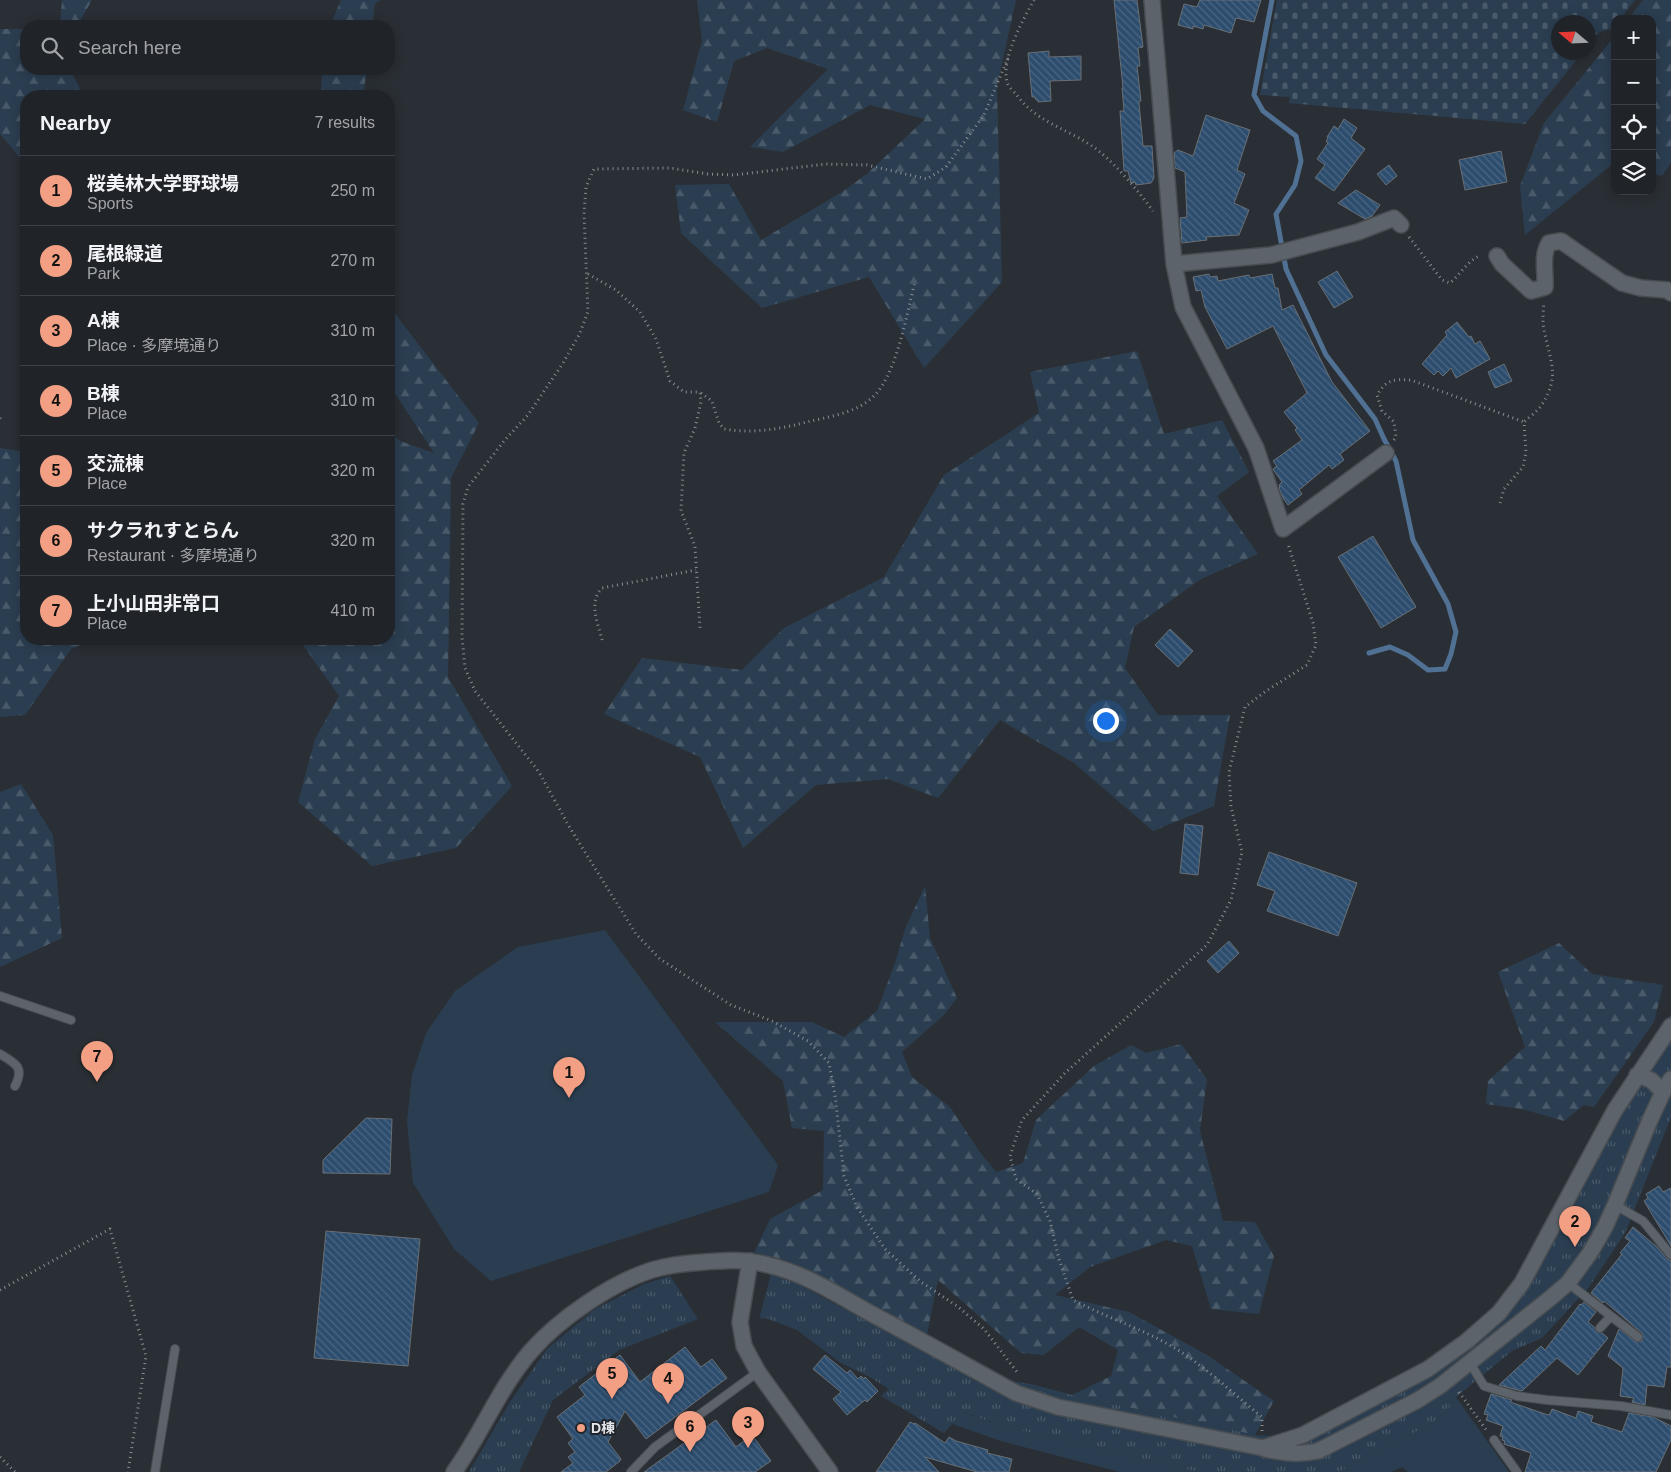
<!DOCTYPE html>
<meta charset="utf-8">
<style>
body{margin:0;font-family:Helvetica,"Noto Sans JP",sans-serif;background:#2d2f34;color:#f1f3f6}
.controls{position:absolute;right:15px;top:15px;display:grid;overflow:hidden;border-radius:10px;box-shadow:0 2px 12px #0003}
.controls button{width:45px;height:45px;display:grid;place-items:center;padding:0;border:0;border-bottom:1px solid #3d4045;background:#202328;color:#f1f3f6;font:25px sans-serif}
.compass{position:absolute;left:1551px;top:15px;width:45px;height:45px;border-radius:50%;background:#202328;box-shadow:0 2px 12px #0003;rotate:289deg}
.you{position:absolute;left:1105px;top:720px;width:18px;height:18px;margin:-12px;border:4px solid #fff;border-radius:50%;background:#1a73e8;box-shadow:0 0 0 8px #1a73e833}
.badge{display:grid;place-items:center;width:32px;height:32px;border-radius:50%;background:#f39f83;color:#111;font-size:16px;font-weight:700}
.pin{position:absolute;translate:-50% -41px;filter:drop-shadow(0 1px 2px #0008)}
.pin::after{content:'';position:absolute;top:26px;width:18px;height:15px;background:inherit;clip-path:polygon(0 0,100% 0,50% 100%)}
.list{margin:0;padding:0;list-style:none}
h2{display:flex;justify-content:space-between;align-items:center;height:65px;margin:0;padding:0 20px;font-size:21px}
h2 small{font-size:16px;font-weight:400;color:#a2a4a8}
.list li{display:grid;grid-template-columns:32px 1fr auto;gap:15px;align-items:center;box-sizing:border-box;height:70px;padding:0 20px;border-top:1px solid #3d4045}
.list b{display:block;font-size:19px;white-space:nowrap}
.list p{margin:0;font-size:16px;white-space:nowrap;color:#a2a4a8}
.list em{font-size:16px;font-style:normal;color:#a2a4a8}
.icon{flex:none;width:28px;height:28px;fill:none;stroke:currentColor;stroke-width:2;stroke-linecap:round;stroke-linejoin:round}
.map{position:relative;flex:none;width:1671px;height:1472px;overflow:hidden}
.search{position:absolute;background:#202328;box-shadow:0 2px 12px #0003;left:20px;top:20px;width:375px;height:55px;display:flex;align-items:center;gap:12px;box-sizing:border-box;padding:0 18px;border-radius:20px;color:#a2a4a8;font-size:19px}
.panel{position:absolute;background:#202328;box-shadow:0 2px 12px #0003;left:20px;top:90px;width:375px;height:555px;border-radius:20px}
.map>svg:first-child{display:block}
.grass{fill:#2b3e51}
.forest{fill:url(#forest-firs)}
.cemetery{fill:url(#cemetery-stones)}
.park{fill:url(#park-tufts)}
.lines{fill:none;stroke-linecap:round;stroke-linejoin:round}
.stream{stroke:#507194;stroke-width:5}
.building{fill:url(#building-back-hatch);stroke:#686f75}
.service-casing{stroke:#484d51;stroke-width:10}
.minor-casing{stroke:#484d51;stroke-width:18}
.tertiary-casing{stroke:#484d51;stroke-width:18}
.path{stroke:#898d92;stroke-width:3;stroke-dasharray:1 4;stroke-linecap:butt}
.service{stroke:#5d636a;stroke-width:8}
.minor{stroke:#5d636a;stroke-width:15}
.tertiary{stroke:#5d636a;stroke-width:15}
.poi-dot{fill:#f39f83;stroke:#20252b;stroke-width:2}
.labels{text-anchor:middle;stroke-width:4;stroke-linejoin:round;paint-order:stroke}
.poi-label{font-size:14px;font-weight:bold;fill:#e2e5e9;stroke:#20252b;text-anchor:start}
</style>
<div class="map">
<svg width="1671" height="1472" viewBox="0 0 1671 1472">
<defs>
<pattern id="forest-firs" width="22" height="20" patternUnits="userSpaceOnUse" patternTransform="scale(1.25)"><rect width="22" height="20" fill="#2b3e51"/><path d="M5 1l3.5 6h-7zM16 11l3.5 6h-7z" fill="#495a6a"/></pattern>
<pattern id="cemetery-stones" width="16" height="16" patternUnits="userSpaceOnUse" patternTransform="scale(1.25)"><rect width="16" height="16" fill="#2b3e51"/><path d="M2 7V4a2 2 0 0 1 4 0v3zM10 15v-3a2 2 0 0 1 4 0v3z" fill="#495a6a"/></pattern>
<pattern id="park-tufts" width="24" height="20" patternUnits="userSpaceOnUse" patternTransform="scale(1.25)"><rect width="24" height="20" fill="#2b3e51"/><path d="M3 7l-1-3M5 7V3M7 7l1-3M15 17l-1-3M17 17v-4M19 17l1-3" fill="none" stroke="#495a6a"/></pattern>
<pattern id="building-back-hatch" width="6" height="6" patternUnits="userSpaceOnUse" patternTransform="scale(1.25)"><rect width="6" height="6" fill="#2d4d6e"/><path d="M-1 5l2 2M0 0l6 6M5-1l2 2" fill="none" stroke="#4b6683"/></pattern>
</defs>
<rect width="100%" height="100%" fill="#2a2f35"/>
<path class="grass" d="M605 930 778 1165 769 1192 491 1281 454 1249 413 1183 407 1121 412 1075 426 1033 455 991 518 947Z
M1456 1397 1509 1472H1408L1402 1467 1391 1472H1338L1436 1421 1448 1409Z
M962 1412 1007 1428 1059 1438 1198 1472H1120L1001 1441 952 1424Z"/>
<path class="forest" d="M62 0H92L77 26H60Z
M341 0H381L375 3 372 26H330Z
M697 0H1016L997 86 1002 282 924 368 869 277 762 308 681 233 675 185 729 184 761 240 842 192 868 173 925 119 870 105 783 152 750 147 828 69 767 48 734 61 717 122 683 110 702 41Z
M1643 0H1671V162L1662 176 1652 173V19H1628Z
M0 29H26V69H70L80 89V96H26V165L0 134Z
M1615 36V162L1525 235 1520 186 1544 123Z
M322 69H367L363 96H321Z
M389 306 479 423 451 478 448 677 512 786 456 848 372 866 298 802 315 739 339 696 299 639H389V433L400 441 434 453 389 384Z
M1137 351 1164 434 1222 420 1249 472 1217 496 1258 554 1201 579 1134 627 1125 668 1158 715H1230L1214 806 1153 831 1074 763 1000 720 938 798 888 779 816 785 743 848 700 757 604 714 642 658 742 670 784 628 884 577 944 475 1039 413 1030 372Z
M0 448 26 452V639H96L71 649 25 715 0 717Z
M21 784 53 835 62 938 0 967V792Z
M925 886 930 938 957 998 944 1015 902 1052 912 1077 950 1107 979 1151 996 1172 1023 1163 1036 1120 1094 1066 1131 1045 1146 1053 1181 1044 1207 1079 1200 1131 1223 1221 1255 1222 1274 1256 1259 1314 1211 1309 1192 1246 1166 1240 1090 1267 1055 1295 1129 1312 1207 1355 1274 1401 1255 1435 1072 1395 1111 1376 1118 1350 1079 1327 1044 1355 1021 1353 938 1280 927 1334C901 1320 875 1306 849 1292 819 1275 789 1258 754 1253L770 1219 823 1190 824 1131 792 1128 783 1081 715 1022H812L844 1037 877 1011 895 963 905 929Z
M1559 943 1592 974 1663 985 1654 1022 1594 1107 1584 1105 1564 1121 1522 1109 1486 1104 1488 1081 1525 1047 1498 972Z"/>
<path class="cemetery" d="M1277 0H1635L1620 19H1615C1615 34 1606 27 1597 34 1594 36 1591 41 1589 44L1588 22H1558V52L1582 53 1525 124 1289 103 1290 97 1260 95Z"/>
<path class="park" d="M1671 1014V1117L1625 1233 1589 1287 1542 1338 1512 1351 1456 1397 1448 1409 1436 1421 1338 1472H1198L1059 1438 1007 1428 963 1412 944 1433 881 1396 889 1389 868 1376 841 1363 797 1330 766 1318 761 1319 760 1316 771 1274 800 1285 980 1382 1005 1380 1035 1385 1072 1395 1255 1435 1271 1436 1297 1429 1398 1379 1441 1353 1494 1310 1517 1277 1606 1111 1632 1070Z
M670 1276 698 1319 619 1350 553 1400 519 1472H469L510 1402 547 1349 595 1309 644 1284Z"/>
<g class="lines">
<path class="stream" d="M1272 0 1254 95 1263 111 1296 136 1301 161 1295 185 1276 214 1286 269 1326 355 1375 419 1384 439 1396 461 1413 540 1448 604 1456 632 1451 654 1445 669 1428 670 1408 655 1390 647 1369 653"/>
</g>
<path class="building" d="M1114 0H1137L1143 47 1138 48 1140 66H1137L1141 101H1139V103L1143 146H1152L1154 178 1151 183 1136 185 1135 182 1131 183 1128 171H1124L1120 111H1124L1122 88H1123Z
M1200 0H1261L1254 22 1236 18 1231 33 1204 25 1203 29 1193 26V29L1178 25 1184 4 1197 7Z
M1049 51V57L1081 56V80L1050 81 1051 101 1038 102V100H1036L1035 97H1032L1028 53Z
M1206 115 1250 130 1237 170 1245 174 1234 203 1249 210 1239 235 1206 237 1207 240 1182 243 1180 218 1187 217 1185 172 1175 168 1174 153 1178 150 1193 156Z
M1344 119 1357 128 1351 138 1365 149 1334 191 1315 178 1325 165 1317 159 1328 143 1326 141 1328 138 1327 137 1334 126 1338 129Z
M1501 151 1507 182 1465 190 1459 160Z
M1389 165 1397 176 1386 185 1377 174Z
M1356 190 1380 205 1372 216 1365 219 1338 203Z
M1337 271 1353 297 1334 308 1318 282Z
M1209 274 1210 277 1217 276 1218 281 1249 275 1250 278 1272 274 1275 288H1278L1282 310 1293 305 1332 382 1370 431 1340 454 1344 460 1332 469 1329 465 1299 490 1302 494 1288 505 1283 498 1279 488 1280 487 1279 485 1282 482 1273 469 1277 466 1273 461 1302 440 1295 430 1297 428 1284 412 1307 393 1273 326 1227 349 1205 307 1201 290 1196 291 1193 277Z
M1457 322 1469 337 1471 336 1475 344 1480 341 1490 359 1456 378 1451 368 1443 376 1438 371 1434 375 1422 364 1447 335 1445 332Z
M1504 364 1512 381 1495 388 1488 372Z
M1373 536 1416 607 1381 628 1338 557Z
M1170 629 1193 651 1178 667 1155 645Z
M1185 824 1203 826 1198 875 1180 873Z
M1269 852 1357 883 1338 936 1267 911 1275 891 1257 885Z
M1229 941 1239 953 1218 973 1207 961Z
M366 1118 392 1119 390 1174 323 1173V1160Z
M1659 1186 1663 1192 1671 1188V1246L1644 1201 1648 1198 1646 1194Z
M1633 1227 1657 1247 1667 1259 1671 1261V1367H1667L1664 1387 1647 1385 1645 1405 1632 1402 1634 1398 1620 1396 1623 1368 1608 1356 1619 1329 1637 1342 1642 1341 1643 1334 1604 1301 1603 1303 1591 1293 1622 1254 1620 1253 1630 1241 1625 1238Z
M326 1231 420 1239 408 1366 314 1358Z
M1584 1302 1596 1312 1588 1322 1594 1327 1597 1332 1602 1333 1608 1338 1578 1375 1557 1358 1522 1391 1499 1385 1541 1346 1545 1350 1580 1304 1581 1305Z
M685 1347 701 1367 712 1359 727 1378 646 1439 625 1411 608 1442 621 1459 620 1461 606 1472H561L573 1463 568 1457 575 1452 568 1443 573 1439 557 1417 585 1395 579 1387 620 1355 640 1382Z
M825 1355 847 1373 850 1370 858 1379 861 1376 864 1379 865 1377 878 1391 867 1402 865 1400 847 1415 833 1399 841 1392 813 1369Z
M1491 1394 1512 1400 1510 1402 1548 1415 1550 1414 1552 1409 1576 1418 1578 1411 1593 1416 1591 1422 1622 1432 1629 1413 1653 1417 1671 1426V1440L1656 1472H1525L1531 1453 1504 1444 1505 1441 1502 1440 1503 1437 1500 1436 1503 1426 1486 1420 1488 1415 1484 1414Z
M716 1420 736 1447 752 1435 771 1461 755 1472H644Z
M910 1422 914 1424 915 1423 945 1443 949 1437 956 1441 988 1450 987 1453 1012 1459 1009 1472H977L925 1457 939 1472H876Z"/>
<g class="lines">
<defs>
<path id="service" d="M0 996 71 1020
M0 1054C15 1063 25 1067 15 1086
M1615 1205 1643 1221 1671 1255
M1568 1283 1638 1337
M1600 1328 1611 1316
M1470 1363 1484 1386 1517 1396 1547 1400 1621 1406 1671 1415
M1494 1440 1517 1472
M155 1472 175 1349
M631 1472 655 1447 758 1372"/>
<path id="minor" d="M1152 0 1174 264 1183 307 1256 448 1283 529 1386 453
M1497 256 1502 264 1531 291 1545 287C1546 272 1541 256 1549 243L1561 241 1622 283 1641 288 1667 290 1671 293
M1174 264 1271 255 1358 232 1394 218 1401 225
M1637 1075 1651 1080 1663 1092
M1263 1448 1303 1435 1428 1369 1467 1341 1499 1313 1522 1283 1615 1110 1671 1026
M1265 1449C1284 1453 1299 1455 1318 1451L1418 1400 1440 1386 1548 1300 1568 1283 1590 1253 1605 1227 1615 1205 1650 1120 1663 1092 1671 1079"/>
<path id="tertiary" d="M750 1261 740 1322 744 1346 758 1372 830 1472
M454 1472C482 1433 499 1388 531 1351 559 1319 611 1283 652 1270 669 1265 687 1263 704 1262 726 1260 747 1259 768 1265 804 1273 838 1295 870 1313 919 1339 967 1366 1016 1393L1058 1407 1263 1448"/>
</defs>
<use href="#service" class="service-casing"/>
<use href="#minor" class="minor-casing"/>
<use href="#tertiary" class="tertiary-casing"/>
<path class="path" d="M1034 0C1023 20 1001 58 1007 82 1008 86 1013 91 1016 94 1038 125 1072 129 1100 152 1117 166 1140 193 1153 211
M1008 58 984 115 946 167 927 179 867 165 826 164 734 175 708 174 670 168 594 169 586 187 584 214 588 312 579 335 563 363 528 415 504 441 468 487 463 504 462 637 465 668 475 691 539 772 570 828 636 934 660 959 731 1005 772 1021 808 1041 829 1063 835 1095 844 1176 857 1207 885 1249 921 1282 957 1306 984 1329 1017 1372 1018 1375
M1409 237 1442 280 1450 283C1461 274 1467 261 1481 255
M588 274 616 290 640 312 656 339 670 381 684 392H700L701 402 695 428 684 453 681 511 695 546 700 628
M701 393 712 401 719 423 724 429C752 434 780 429 807 422 827 417 851 414 868 401 896 382 906 315 915 282
M0 418 2 421
M1394 440 1396 437 1394 422 1382 411 1377 395C1386 380 1393 379 1411 380L1524 422
M1500 503 1504 489 1523 467 1526 452 1524 422C1529 417 1537 412 1541 406 1560 377 1551 364 1545 334 1542 324 1543 313 1544 303
M602 640C598 623 588 602 602 588L696 570
M0 1290 110 1229 146 1356 128 1472
M1459 1392 1487 1431
M1262 1431V1417C1236 1396 1211 1372 1184 1354 1150 1331 1109 1319 1073 1300L1059 1259 1050 1221 1037 1194 1016 1179 1010 1156 1022 1120 1065 1073 1207 945 1231 900 1242 852 1231 807 1229 772 1245 707 1266 691 1307 665 1316 645 1313 623 1288 544
M0 1457 15 1472"/>
<use href="#service" class="service"/>
<use href="#minor" class="minor"/>
<use href="#tertiary" class="tertiary"/>
</g>
<circle class="poi-dot" cx="581" cy="1428" r="5"/>
<g class="labels">
<g class="poi-label">
<text x="591" y="1433">D棟</text>
</g>
</g>
</svg>
<div class="controls">
<button>+</button>
<button>−</button>
<button><svg class="icon" aria-label="locate" viewBox="0 0 24 24"><circle cx="12" cy="12" r="6"/><path d="M12 2v4M12 18v4M2 12h4M18 12h4"/></svg></button>
<button><svg class="icon" aria-label="layers" viewBox="0 0 24 24"><path d="M12 4l9 5-9 5-9-5zM3 14l9 5 9-5"/></svg></button>
</div>
<svg class="compass" viewBox="-18 -18 36 36"><path d="M0-13l5 13h-10z" fill="#e53935"/><path d="M0 13l5-13h-10z" fill="#a2a4a8"/></svg>
<div class="you"></div>
<div class="pin badge" style="left:569px;top:1098px">1</div>
<div class="pin badge" style="left:1575px;top:1247px">2</div>
<div class="pin badge" style="left:748px;top:1448px">3</div>
<div class="pin badge" style="left:668px;top:1404px">4</div>
<div class="pin badge" style="left:612px;top:1399px">5</div>
<div class="pin badge" style="left:690px;top:1452px">6</div>
<div class="pin badge" style="left:97px;top:1082px">7</div>
<div class="search"><svg class="icon" aria-label="search" viewBox="0 0 24 24"><circle cx="10" cy="10" r="6"/><path d="M15 15l6 6"/></svg>Search here</div>
<section class="panel">
<h2>Nearby<small>7 results</small></h2>
<ul class="list">
<li><span class="badge">1</span><div><b>桜美林大学野球場</b><p>Sports</p></div><em>250 m</em></li>
<li><span class="badge">2</span><div><b>尾根緑道</b><p>Park</p></div><em>270 m</em></li>
<li><span class="badge">3</span><div><b>A棟</b><p>Place · 多摩境通り</p></div><em>310 m</em></li>
<li><span class="badge">4</span><div><b>B棟</b><p>Place</p></div><em>310 m</em></li>
<li><span class="badge">5</span><div><b>交流棟</b><p>Place</p></div><em>320 m</em></li>
<li><span class="badge">6</span><div><b>サクラれすとらん</b><p>Restaurant · 多摩境通り</p></div><em>320 m</em></li>
<li><span class="badge">7</span><div><b>上小山田非常口</b><p>Place</p></div><em>410 m</em></li>
</ul>
</section>
</div>
